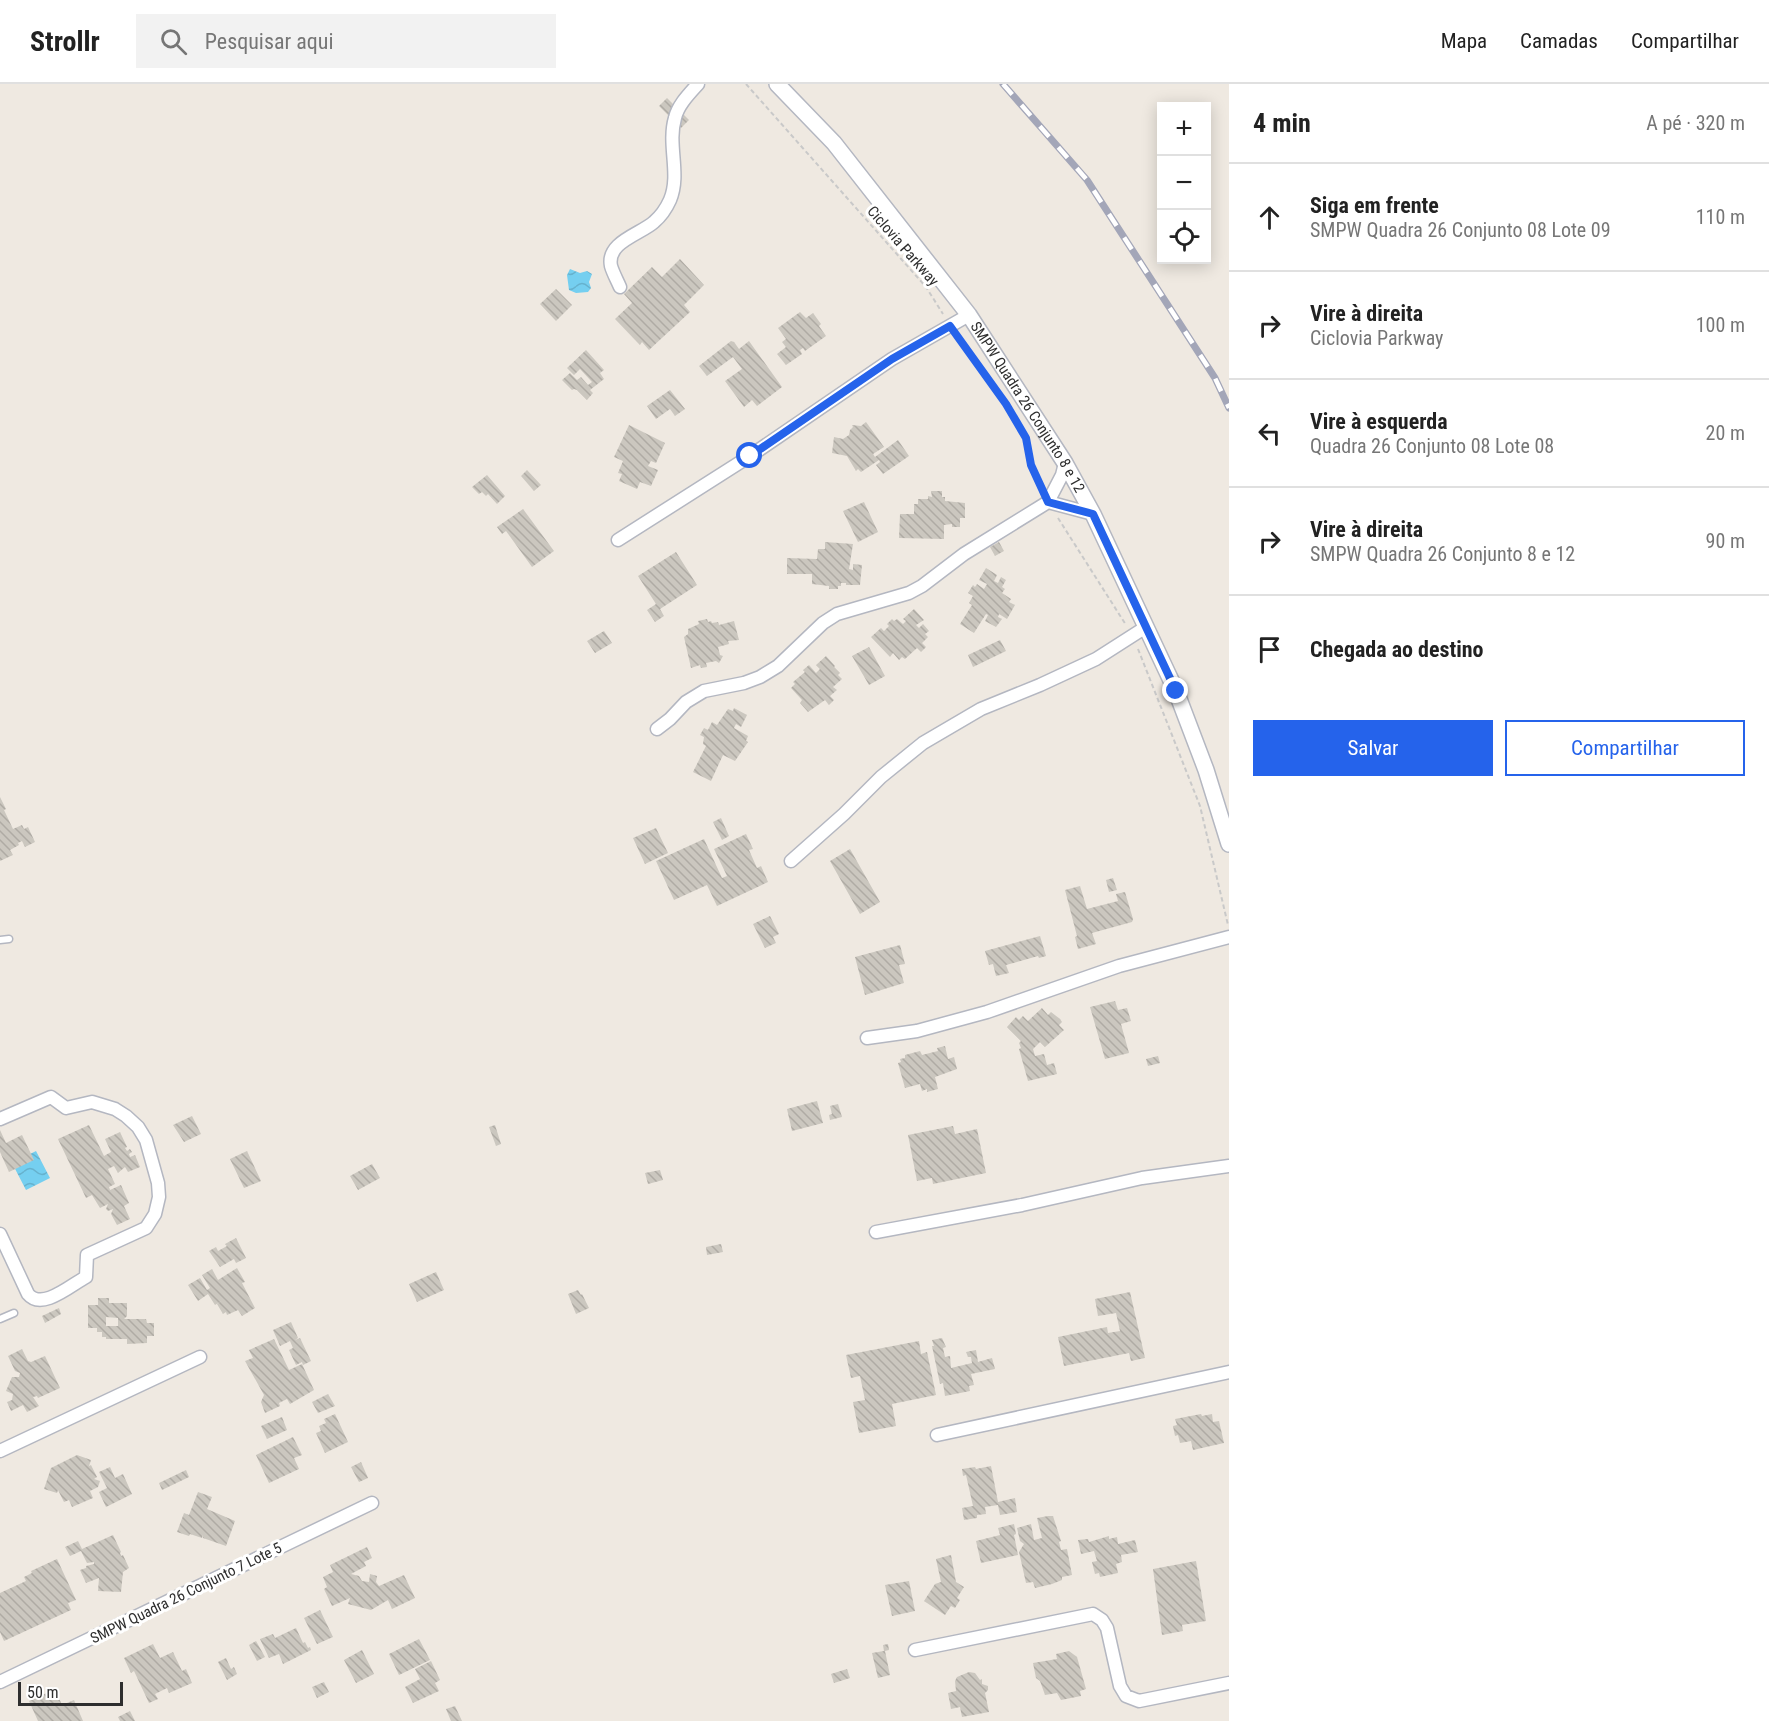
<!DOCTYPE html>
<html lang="pt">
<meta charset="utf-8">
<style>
body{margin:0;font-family:"Roboto Condensed",sans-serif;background:#f2f2f2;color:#222}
.controls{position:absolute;right:18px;top:18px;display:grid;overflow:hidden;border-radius:0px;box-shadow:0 3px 15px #0003}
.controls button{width:54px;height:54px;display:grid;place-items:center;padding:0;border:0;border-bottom:2px solid #e0e0e0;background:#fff;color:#222;font:30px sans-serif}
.scale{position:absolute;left:18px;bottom:15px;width:105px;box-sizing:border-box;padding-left:6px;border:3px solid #2e2e2e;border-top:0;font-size:16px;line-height:21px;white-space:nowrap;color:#2e2e2e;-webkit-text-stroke:4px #fff;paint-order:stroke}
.stop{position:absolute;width:18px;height:18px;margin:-14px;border:4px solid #2563eb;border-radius:50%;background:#fff}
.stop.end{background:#2563eb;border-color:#fff;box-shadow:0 2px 6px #0008}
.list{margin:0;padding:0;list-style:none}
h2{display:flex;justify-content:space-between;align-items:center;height:78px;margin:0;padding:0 24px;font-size:26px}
h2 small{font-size:20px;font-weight:400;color:#767676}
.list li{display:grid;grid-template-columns:39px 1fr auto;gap:18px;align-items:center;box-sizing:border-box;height:108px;padding:0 24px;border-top:2px solid #e0e0e0}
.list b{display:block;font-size:22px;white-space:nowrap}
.list p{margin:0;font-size:20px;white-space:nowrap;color:#767676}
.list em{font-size:20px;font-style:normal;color:#767676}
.actions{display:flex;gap:12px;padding:18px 24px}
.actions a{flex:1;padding:14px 0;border:2px solid #2563eb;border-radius:0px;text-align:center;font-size:21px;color:#2563eb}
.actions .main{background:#2563eb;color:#fff}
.icon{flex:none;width:33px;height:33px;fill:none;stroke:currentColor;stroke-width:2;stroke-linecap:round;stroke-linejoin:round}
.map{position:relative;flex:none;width:1229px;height:1637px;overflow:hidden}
header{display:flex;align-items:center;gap:36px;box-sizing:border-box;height:84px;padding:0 30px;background:#fff;border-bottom:2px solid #e0e0e0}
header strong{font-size:28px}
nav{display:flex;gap:33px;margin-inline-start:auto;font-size:21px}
.search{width:420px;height:54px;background:#f2f2f2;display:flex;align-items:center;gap:15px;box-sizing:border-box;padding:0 21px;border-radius:0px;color:#767676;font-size:22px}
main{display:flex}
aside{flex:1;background:#fff}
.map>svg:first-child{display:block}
.water{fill:url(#water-waves)}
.building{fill:url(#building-back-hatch);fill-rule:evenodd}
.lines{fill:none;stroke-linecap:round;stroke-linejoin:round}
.service-casing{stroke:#b4b7c1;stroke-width:9}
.minor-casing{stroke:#b4b7c1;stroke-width:15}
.tertiary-casing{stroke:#b4b7c1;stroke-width:18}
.path{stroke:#c9c9c9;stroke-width:2;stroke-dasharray:4.5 3;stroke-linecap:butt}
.service{stroke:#fff;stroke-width:6}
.minor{stroke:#fff;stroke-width:12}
.tertiary{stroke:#fff;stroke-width:15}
.rail-casing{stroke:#a3a6b8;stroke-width:7}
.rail{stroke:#fff;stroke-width:4.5;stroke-dasharray:14;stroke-linecap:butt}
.route{stroke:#2563eb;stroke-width:8}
.labels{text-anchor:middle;stroke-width:6;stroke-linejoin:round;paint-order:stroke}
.street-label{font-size:15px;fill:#2e2e2e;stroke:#fff}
</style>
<header>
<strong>Strollr</strong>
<div class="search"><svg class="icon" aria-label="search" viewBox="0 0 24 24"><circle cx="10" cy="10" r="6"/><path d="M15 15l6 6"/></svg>Pesquisar aqui</div>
<nav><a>Mapa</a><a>Camadas</a><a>Compartilhar</a></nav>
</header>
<main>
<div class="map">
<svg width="1229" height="1637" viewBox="0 0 1229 1637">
<defs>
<pattern id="water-waves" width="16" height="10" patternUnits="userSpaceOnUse" patternTransform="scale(1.5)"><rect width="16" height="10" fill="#75cff0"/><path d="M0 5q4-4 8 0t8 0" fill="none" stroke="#66b2ce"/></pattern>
<pattern id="building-back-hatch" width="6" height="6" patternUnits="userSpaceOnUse" patternTransform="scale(1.5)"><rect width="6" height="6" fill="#cbc7bf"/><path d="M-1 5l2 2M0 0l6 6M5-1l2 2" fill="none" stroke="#afaba4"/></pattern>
</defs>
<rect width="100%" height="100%" fill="#efe9e1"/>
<path class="water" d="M570 185 580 189 587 187 592 190 589 198 591 204 588 208 576 209 569 206 567 191Z
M36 1067 50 1094 26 1106 12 1079Z"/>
<path class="building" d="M667 14 689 36 681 44 659 22Z
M680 175 704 201 684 221 690 228 649 266 642 258 640 261 615 235 632 219 624 210 652 183 662 193Z
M556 205 572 221 556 237 540 220Z
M800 228 806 234 813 229 821 240 819 242 826 252 805 267 803 264 800 266 802 270 786 281 777 270 786 263 782 258 786 255 778 244Z
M731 257 734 258 739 265 749 257 782 303 757 322 752 316 744 323 725 297 742 285 733 273 707 292 699 282Z
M586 266 604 286 600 289 604 295 590 306 593 309 587 316 577 306 574 305 572 306 562 296 570 289 577 296 581 293 588 301 592 298 580 285 574 291 567 284Z
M670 306 685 325 675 332 670 325 656 335 647 322Z
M866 338 884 363 873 370 875 373 898 356 909 372 883 390 876 381 880 378 879 376 861 388 858 385 856 387 847 372 832 369 834 353 843 355 849 351 850 346 853 343 852 341 861 342Z
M629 341 665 359 656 379 651 377 648 382 658 386 651 402 640 398 637 405 619 397 622 390 618 389 623 377 614 373Z
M527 386 541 401 534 407 521 392Z
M487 391 505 412 497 420 488 410 486 412 482 408 479 410 472 403Z
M931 407H942V413H945V417L965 419V434H960V443H952V440L944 441V455L899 454 900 430H914V420H918V415H928V412L932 413Z
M864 418 878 448 858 458 843 427Z
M523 425 554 467 532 483 506 447 502 450 497 443Z
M825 458 853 460 849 485 853 486V480L862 481 860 501H846V499H841V502H838V505H829V502L812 500V490H787V474L817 475 818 465H825Z
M999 458 1004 467 995 472 990 463Z
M676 468 697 501 660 525 664 532 655 538 647 526 656 520 638 492Z
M986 484 997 491 994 497 998 499 1001 493 1006 496 1002 503 1005 505 1002 509 1011 515 1009 518 1015 521 1007 535 999 530 998 533 1002 535 996 543 985 537 988 531 986 530 974 549 960 540 972 521 969 519 973 512 968 509 973 501 975 503 977 500 984 505 987 500 979 496Z
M914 525 924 536 916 541 919 544 923 540 929 547 925 550 928 553 922 559 926 563 921 568 917 564 905 575 902 573 899 576 893 569 890 573 871 553 881 544 884 547 889 542 887 540 892 535 894 537 897 535 903 540 906 537 903 535Z
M707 535 708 538 711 537 712 539 718 538 719 541 734 537 739 556 728 557 729 560 718 563 720 571 723 572 719 579 716 577 706 579 707 583 701 584 700 581 691 584 684 553 688 550V545L699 540 698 537Z
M604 547 612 559 595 569 587 557Z
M1000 556 1006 567 973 583 968 571Z
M869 563 885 592 869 601 852 572Z
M826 572 835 582 834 583 840 589 838 591 842 595 833 603 837 606 830 612 834 616 829 621 825 616 808 628 800 619 802 616 791 604 795 600 793 598 805 588 803 586 809 581 816 589 820 585 816 581Z
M734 624 747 631 741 643 736 640 734 644 748 652 746 657 748 658 735 677 723 671 711 697 693 688 706 662 703 660 704 653 700 651 704 644 708 646 712 638 717 641 728 625 733 627Z
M0 713 6 725 4 726 13 745 22 741 24 745 28 743 35 758 25 763 22 757 18 759 19 761 10 766 13 771 0 777Z
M721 734 729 752 722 756 713 738Z
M656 744 668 769 645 780 633 754Z
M746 750 753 765 749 766 757 784 761 782 768 798 717 822 707 801 674 816 656 777 704 755 722 794 727 792 714 765Z
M850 765 880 818 860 830 830 777Z
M1113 794 1117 806 1109 808 1106 796Z
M1080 802 1087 825 1118 817 1116 810 1125 808 1133 835 1132 838 1092 849 1096 860 1078 865 1075 853 1077 852 1065 806Z
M770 832 779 850 773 853 776 859 765 864 753 840Z
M1040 852 1046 872 1039 874 1038 872 1006 881 1009 889 996 892 993 880 989 881 985 867Z
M900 861 905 880 899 881 904 899 865 911 855 873Z
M1115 917 1118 926 1127 924 1131 937 1121 940 1129 969 1105 975 1090 923Z
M1042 924 1048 931 1051 928 1060 935 1062 938 1059 941 1064 946 1045 963 1040 958 1033 965 1035 972 1044 970 1047 981 1054 979 1057 990 1028 997 1019 965 1021 964 1019 959 1021 957 1007 943 1016 933 1019 936 1023 932 1028 937Z
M945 962 948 975 954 973 957 985 935 993 938 1005 927 1008V1005L922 1007 920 1000 905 1004 898 979 901 978 900 975 905 974V971L920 967 922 971 938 967 937 964Z
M1158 972 1160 979 1148 982 1146 975Z
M817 1017 823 1039 792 1047 787 1025Z
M838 1020 842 1033 830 1036 829 1031 832 1030 830 1022Z
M192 1032 201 1050 184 1058 173 1041Z
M89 1041 104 1072 111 1068 105 1055 120 1048 127 1063 125 1064 127 1067 130 1065 132 1068 129 1070 130 1073 135 1071 140 1083 128 1088 125 1083 118 1089 114 1082 108 1085 115 1100 109 1103 110 1106 121 1101 129 1119 124 1122 130 1135 117 1141 111 1130 113 1125 108 1127 106 1125 108 1120 100 1124 92 1111 86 1114 58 1055Z
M495 1041 501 1060 496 1062 489 1043Z
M953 1042 955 1050 977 1045 986 1089 933 1100 932 1094 917 1097 908 1051Z
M0 1046 6 1059 22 1051 34 1076 9 1088 0 1068Z
M247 1067 261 1097 244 1104 230 1075Z
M372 1080 380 1094 358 1106 350 1092Z
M660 1086 663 1096 648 1100 645 1089Z
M236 1154 246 1174 236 1179 234 1175 220 1183 209 1167 216 1163 218 1167 227 1162 225 1160Z
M721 1160 723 1168 707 1171 706 1163Z
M237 1184 245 1198 242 1199 255 1224 242 1232 238 1226 227 1231 226 1228 223 1230 217 1220 223 1216 215 1221 208 1210 198 1217 188 1201 200 1194 207 1206 210 1204 202 1191 212 1185 218 1196Z
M436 1188 444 1206 417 1218 409 1200Z
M578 1206 581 1211 582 1210 589 1224 576 1230 568 1210Z
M1130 1208 1145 1274 1131 1277 1129 1269 1064 1282 1058 1253 1107 1243 1108 1249 1120 1247 1116 1229 1098 1232 1095 1215Z
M98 1214H109V1219H127V1232L124 1235H146L147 1239H154V1252H147V1259L127 1260V1255H106V1253H102V1248H97V1244H88V1221H98ZM106 1233 118 1234V1242H106Z
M59 1224 61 1230 45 1239 42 1232Z
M291 1238 298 1254 295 1256 300 1254 311 1277 303 1281 302 1278 296 1281 289 1266 293 1264 290 1257 280 1262 273 1246Z
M942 1254 946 1263 943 1264 945 1273 950 1272 951 1284 972 1279 971 1273H968L966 1268 976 1266 978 1278 992 1274 995 1285 971 1290 974 1301 969 1302 970 1307 945 1312 943 1299 940 1300 932 1262H934L932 1256Z
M274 1255 289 1286 302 1280 314 1306 290 1320 287 1315 279 1319 280 1322 265 1329 261 1318 264 1311 245 1277 253 1274 249 1266Z
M919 1257 921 1270 927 1268 936 1311 892 1320 896 1342 859 1349 853 1318 865 1316 860 1292 851 1294 846 1271Z
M22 1265 28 1277 31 1278 45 1272 60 1304 38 1314 37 1312 33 1313 39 1322 27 1328 23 1321 11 1327 7 1318 12 1316 13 1310 6 1307 12 1293H19L20 1289 15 1287 8 1272Z
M328 1310 335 1322 318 1329 312 1318Z
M335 1330 348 1358 325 1369 316 1349 321 1347 319 1342 326 1339 324 1335Z
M1201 1330 1202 1332 1212 1330 1213 1338 1219 1337 1224 1359 1193 1366 1191 1357 1180 1359 1178 1351 1175 1352 1173 1342 1177 1341 1175 1335Z
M282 1333 287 1346 267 1355 261 1342Z
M293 1353 302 1371 294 1374 299 1385 269 1399 256 1371Z
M77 1371 91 1376 89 1382 91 1381 97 1393 94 1395 100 1397 98 1403 90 1407 93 1414 72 1423 69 1416 64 1418 58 1406 57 1409 44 1405 51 1384Z
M361 1378 368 1394 359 1398 351 1383Z
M991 1382 998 1418 1015 1414 1017 1428 1000 1431 998 1421 985 1423 986 1430 977 1431V1434L964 1436 962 1424 973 1422 966 1391 963 1392 962 1385 975 1383 976 1385Z
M110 1383 115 1394 123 1390 132 1410 106 1423 99 1408 107 1404 99 1388Z
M186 1386 189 1393 162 1406 159 1399Z
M198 1408 212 1413 207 1425 235 1437 226 1462 203 1454V1451L202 1454 190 1450 189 1452 177 1448 184 1429 189 1431Z
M1048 1432H1053L1061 1457 1059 1458 1061 1466 1067 1465 1072 1491 1062 1493V1496L1052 1500 1035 1504 1033 1498 1026 1499 1019 1468 1024 1460 1020 1457 1017 1444 1031 1440 1034 1456 1042 1454 1037 1434Z
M1014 1440 1016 1450 1014 1451 1018 1471 981 1479 976 1457 1000 1451 998 1444Z
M113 1451 121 1468 120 1469 121 1472 123 1471 129 1484 123 1488 121 1508 98 1507 99 1494 86 1499 80 1486 86 1484V1482L94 1480V1478L87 1479 81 1467 70 1472 65 1463 78 1457 82 1465Z
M1109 1452V1455L1117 1453 1118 1460 1135 1456 1138 1468 1121 1471 1122 1478 1116 1480 1118 1489 1100 1493 1099 1489 1095 1490 1092 1478 1097 1477 1094 1467 1081 1470 1078 1456 1088 1455 1089 1458Z
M367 1463 372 1474 364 1478 366 1482 351 1490 359 1492 362 1497 369 1498 370 1490 377 1492 376 1498 379 1502 404 1491 415 1514 392 1525 388 1516 371 1526 348 1520 350 1514 332 1522 324 1505 327 1503 323 1493 333 1488 330 1481Z
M951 1471 956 1498 964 1503 957 1514 960 1516 955 1524 951 1522 945 1531 924 1517 935 1500 941 1498 936 1475Z
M57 1475 76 1516 68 1519 71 1526 4 1557 0 1548V1509L26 1497 24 1493 32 1489 31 1487Z
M1196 1477 1206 1537 1182 1541 1183 1547 1162 1551 1153 1485Z
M909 1497 915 1527 892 1532 885 1501Z
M320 1526 333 1553 317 1560 304 1534Z
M296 1544 303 1559 305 1558 308 1564 310 1563 311 1566 283 1580 279 1570 269 1574 260 1555 273 1550 275 1554Z
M419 1555 430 1576 399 1591 389 1570Z
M256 1557 265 1573 257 1577 249 1561Z
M153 1560 160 1574 173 1568 182 1587 186 1585 192 1599 169 1609 167 1604 155 1610 158 1615 149 1619 134 1587 131 1589 124 1574Z
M888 1560 889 1566 885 1567 890 1591 878 1594 872 1569 884 1567 883 1561Z
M362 1566 374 1590 356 1599 344 1576Z
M1069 1567 1077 1573 1086 1605 1080 1607 1081 1612 1061 1616 1057 1609 1045 1611 1040 1597 1036 1594 1033 1579 1057 1575 1056 1570Z
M226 1574 231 1585 234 1583 237 1590 227 1596 218 1578Z
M431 1577 440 1596 435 1599 439 1607 413 1619 405 1603 420 1595 415 1585Z
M847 1585 850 1594 834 1599 831 1590Z
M969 1588 975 1589 980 1596 982 1595V1600L988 1602V1606L985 1609 989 1628 962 1633 960 1623 951 1625 948 1609 956 1607 955 1597 957 1593Z
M324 1598 329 1608 317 1614 312 1603Z
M55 1605 62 1621 74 1616 83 1637H38L29 1617Z
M455 1622 462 1637H451L446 1625Z
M130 1627 135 1637H120L118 1633Z"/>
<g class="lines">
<defs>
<path id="service" d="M0 856 9 855
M0 1235 14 1229"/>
<path id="minor" d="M620 203C617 196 613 189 611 182 606 158 641 150 654 138 661 132 666 125 670 116 681 90 667 61 675 34 678 21 689 10 698 0
M1048 418 1093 430
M618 456 750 372 892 275 969 231
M657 645 670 635 686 618 704 607 744 599 760 593 778 582 823 539 837 530 909 509 922 502 964 470 1048 418 1062 391 1065 379
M791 777 844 730 881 693 923 659 981 625 1040 601 1096 575 1146 543
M867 954 917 947 987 928 1119 882 1229 853
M0 1035 51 1013 66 1024 92 1018 115 1025 126 1032 138 1043 146 1056 158 1099 159 1113 155 1130 146 1144 87 1171 86 1193C71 1201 42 1227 28 1210L0 1150
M876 1148 1022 1121 1142 1094 1229 1082
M937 1351 1229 1288
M0 1367 200 1273
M915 1566 1093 1530 1102 1536 1107 1544 1120 1602 1126 1612 1139 1617 1229 1599
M0 1598 372 1419"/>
<g id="tertiary">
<path id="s1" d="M777 0 834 59 969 231 1065 379 1093 430 1176 607 1206 686 1229 760"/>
</g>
</defs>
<use href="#service" class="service-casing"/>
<use href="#minor" class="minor-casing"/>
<use href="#tertiary" class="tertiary-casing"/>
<path class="path" d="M746 0 926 203 943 230
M958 252 1007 320 1026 354 1031 381 1041 403
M1058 434 1126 541
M1138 565 1200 722 1228 841"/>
<use href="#service" class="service"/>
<use href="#minor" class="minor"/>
<use href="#tertiary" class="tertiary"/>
<defs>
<path id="rail" d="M1003 0 1087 96 1215 294 1229 324"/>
</defs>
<use href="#rail" class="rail-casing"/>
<use href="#rail" class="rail"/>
</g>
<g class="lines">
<path class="route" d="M750 372 892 275 950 242 1006 320 1026 354 1031 381 1048 418 1093 430 1176 607"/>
</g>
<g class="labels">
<g class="street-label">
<text transform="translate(903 162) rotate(49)" y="5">Ciclovia Parkway</text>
<text dy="5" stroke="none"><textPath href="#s1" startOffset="410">SMPW Quadra 26 Conjunto 8 e 12</textPath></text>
<text transform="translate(186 1509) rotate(-26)" y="5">SMPW Quadra 26 Conjunto 7 Lote 5</text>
</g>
</g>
</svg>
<div class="controls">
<button>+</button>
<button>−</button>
<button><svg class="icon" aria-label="locate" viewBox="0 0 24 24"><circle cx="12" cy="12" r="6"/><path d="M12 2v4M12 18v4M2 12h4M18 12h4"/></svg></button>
</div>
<div class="scale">50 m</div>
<div class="stop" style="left:750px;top:372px"></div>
<div class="stop end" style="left:1176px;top:607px"></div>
</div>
<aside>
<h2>4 min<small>A pé · 320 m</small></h2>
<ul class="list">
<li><svg class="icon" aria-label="ahead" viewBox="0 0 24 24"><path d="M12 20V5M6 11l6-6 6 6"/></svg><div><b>Siga em frente</b><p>SMPW Quadra 26 Conjunto 08 Lote 09</p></div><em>110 m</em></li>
<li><svg class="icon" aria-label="right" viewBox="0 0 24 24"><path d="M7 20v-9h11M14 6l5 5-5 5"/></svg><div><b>Vire à direita</b><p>Ciclovia Parkway</p></div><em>100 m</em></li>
<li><svg class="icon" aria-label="left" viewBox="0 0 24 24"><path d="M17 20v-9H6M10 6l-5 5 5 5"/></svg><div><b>Vire à esquerda</b><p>Quadra 26 Conjunto 08 Lote 08</p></div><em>20 m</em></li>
<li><svg class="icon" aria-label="right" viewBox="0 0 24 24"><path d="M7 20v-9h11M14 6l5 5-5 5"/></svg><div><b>Vire à direita</b><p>SMPW Quadra 26 Conjunto 8 e 12</p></div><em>90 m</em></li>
<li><svg class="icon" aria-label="arrive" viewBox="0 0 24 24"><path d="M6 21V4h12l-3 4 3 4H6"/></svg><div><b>Chegada ao destino</b></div></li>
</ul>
<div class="actions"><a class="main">Salvar</a><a>Compartilhar</a></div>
</aside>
</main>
